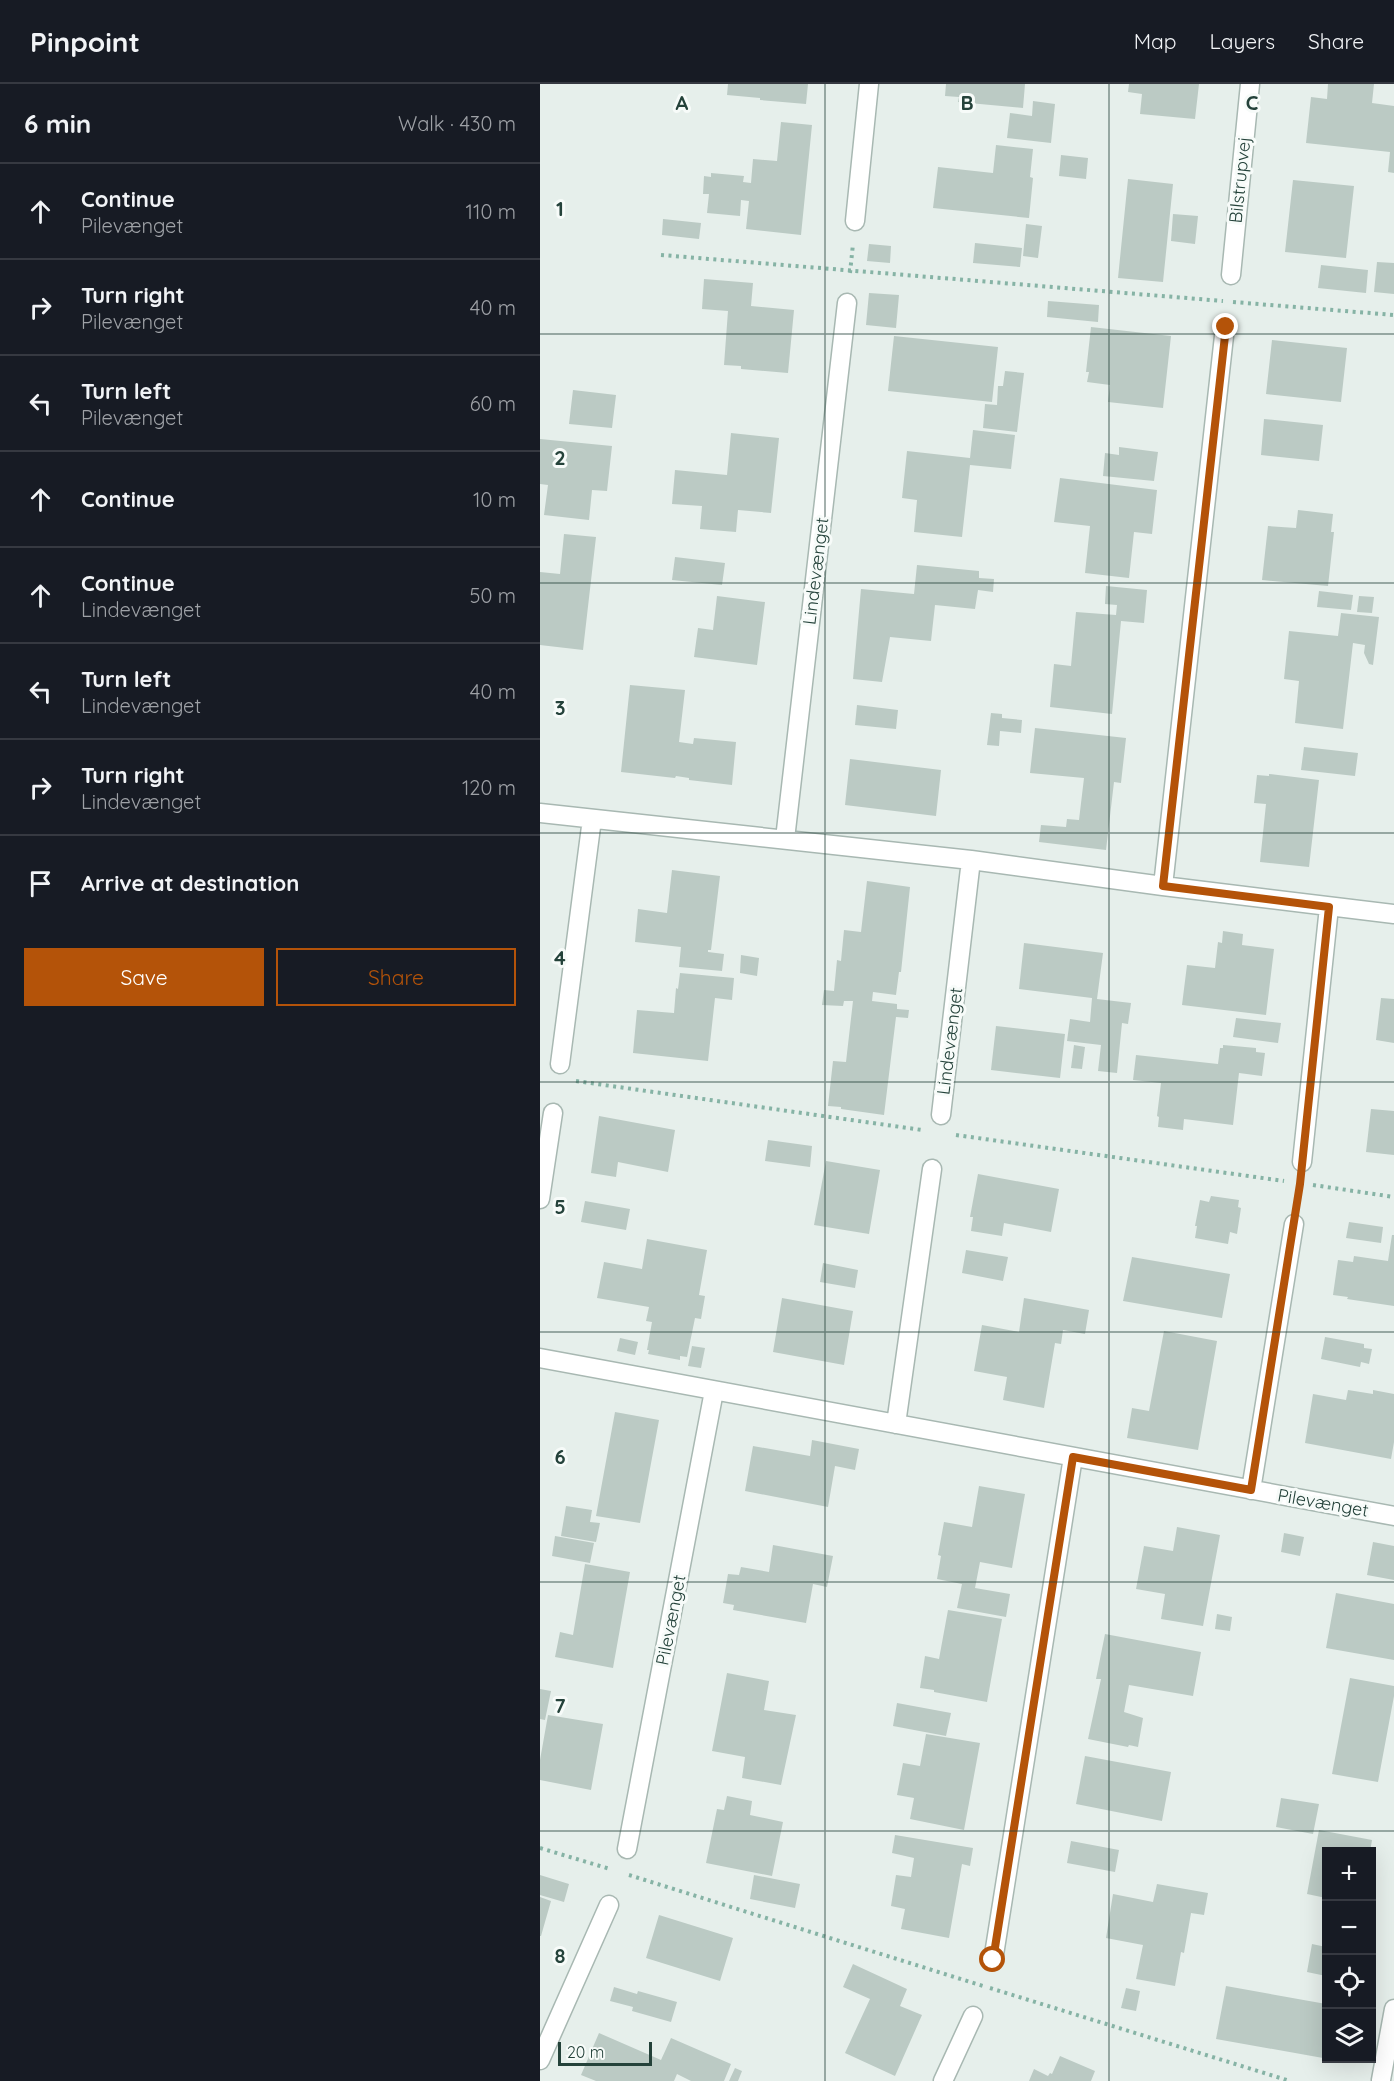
<!DOCTYPE html>
<meta charset="utf-8">
<style>
body{margin:0;font-family:Quicksand,sans-serif;background:#20242c;color:#f1f3f6}
.controls{position:absolute;right:18px;bottom:18px;display:grid;overflow:hidden;border-radius:0px;box-shadow:0 6px 24px #0002}
.controls button{width:54px;height:54px;display:grid;place-items:center;padding:0;border:0;border-bottom:2px solid #363941;background:#171b24;color:#f1f3f6;font:30px sans-serif}
.scale{position:absolute;left:18px;bottom:15px;width:94px;box-sizing:border-box;padding-left:6px;border:3px solid #24423a;border-top:0;font-size:16px;line-height:21px;white-space:nowrap;color:#24423a;-webkit-text-stroke:4px #f7fbf9;paint-order:stroke}
.stop{position:absolute;width:18px;height:18px;margin:-14px;border:4px solid #b45309;border-radius:50%;background:#fff}
.stop.end{background:#b45309;border-color:#fff;box-shadow:0 2px 6px #0008}
.list{margin:0;padding:0;list-style:none}
h2{display:flex;justify-content:space-between;align-items:center;height:78px;margin:0;padding:0 24px;font-size:26px}
h2 small{font-size:20px;font-weight:400;color:#9ea1a6}
.list li{display:grid;grid-template-columns:39px 1fr auto;gap:18px;align-items:center;box-sizing:border-box;height:96px;padding:0 24px;border-top:2px solid #363941}
.list b{display:block;font-size:22px;white-space:nowrap}
.list p{margin:0;font-size:20px;white-space:nowrap;color:#9ea1a6}
.list em{font-size:20px;font-style:normal;color:#9ea1a6}
.actions{display:flex;gap:12px;padding:18px 24px}
.actions a{flex:1;padding:14px 0;border:2px solid #b45309;border-radius:0px;text-align:center;font-size:21px;color:#b45309}
.actions .main{background:#b45309;color:#fff}
.icon{flex:none;width:33px;height:33px;fill:none;stroke:currentColor;stroke-width:2;stroke-linecap:round;stroke-linejoin:round}
.map{position:relative;flex:none;width:854px;height:1997px;overflow:hidden}
header{display:flex;align-items:center;gap:36px;box-sizing:border-box;height:84px;padding:0 30px;background:#171b24;border-bottom:2px solid #363941}
header strong{font-size:28px}
nav{display:flex;gap:33px;margin-inline-start:auto;font-size:21px}
main{display:flex}
aside{flex:1;background:#171b24}
.map>svg:first-child{display:block}
.building{fill:#bbcac4}
.lines{fill:none;stroke-linecap:round;stroke-linejoin:round}
.street-casing{stroke:#a8b8b2;stroke-width:21}
.path{stroke:#86b3a5;stroke-width:4;stroke-dasharray:3 4.5;stroke-linecap:butt}
.street{stroke:#fff;stroke-width:18}
.route{stroke:#b45309;stroke-width:8}
.grid{fill:none;stroke:#24423a;stroke-width:1.5;stroke-opacity:0.55}
.labels{text-anchor:middle;stroke-width:6;stroke-linejoin:round;paint-order:stroke}
.street-label{font-size:18px;fill:#24423a;stroke:#f7fbf9}
.grid-label{font-size:20px;text-anchor:middle;font-weight:bold;fill:#24423a;stroke:#f7fbf9;stroke-width:6;stroke-linejoin:round;paint-order:stroke}
</style>
<header>
<strong>Pinpoint</strong>
<nav><a>Map</a><a>Layers</a><a>Share</a></nav>
</header>
<main>
<aside>
<h2>6 min<small>Walk · 430 m</small></h2>
<ul class="list">
<li><svg class="icon" aria-label="ahead" viewBox="0 0 24 24"><path d="M12 20V5M6 11l6-6 6 6"/></svg><div><b>Continue</b><p>Pilevænget</p></div><em>110 m</em></li>
<li><svg class="icon" aria-label="right" viewBox="0 0 24 24"><path d="M7 20v-9h11M14 6l5 5-5 5"/></svg><div><b>Turn right</b><p>Pilevænget</p></div><em>40 m</em></li>
<li><svg class="icon" aria-label="left" viewBox="0 0 24 24"><path d="M17 20v-9H6M10 6l-5 5 5 5"/></svg><div><b>Turn left</b><p>Pilevænget</p></div><em>60 m</em></li>
<li><svg class="icon" aria-label="ahead" viewBox="0 0 24 24"><path d="M12 20V5M6 11l6-6 6 6"/></svg><div><b>Continue</b></div><em>10 m</em></li>
<li><svg class="icon" aria-label="ahead" viewBox="0 0 24 24"><path d="M12 20V5M6 11l6-6 6 6"/></svg><div><b>Continue</b><p>Lindevænget</p></div><em>50 m</em></li>
<li><svg class="icon" aria-label="left" viewBox="0 0 24 24"><path d="M17 20v-9H6M10 6l-5 5 5 5"/></svg><div><b>Turn left</b><p>Lindevænget</p></div><em>40 m</em></li>
<li><svg class="icon" aria-label="right" viewBox="0 0 24 24"><path d="M7 20v-9h11M14 6l5 5-5 5"/></svg><div><b>Turn right</b><p>Lindevænget</p></div><em>120 m</em></li>
<li><svg class="icon" aria-label="arrive" viewBox="0 0 24 24"><path d="M6 21V4h12l-3 4 3 4H6"/></svg><div><b>Arrive at destination</b></div></li>
</ul>
<div class="actions"><a class="main">Save</a><a>Share</a></div>
</aside>
<div class="map">
<svg width="854" height="1997" viewBox="0 0 854 1997">
<rect width="100%" height="100%" fill="#e6efeb"/>
<path class="building" d="M188 0H268L266 20 220 16V14L187 11Z
M406 0H485L483 24 418 18 419 13 405 12Z
M589 0H659L655 35 600 30 602 10 588 8Z
M788 0H834L832 19 854 22V89L848 88 850 68 766 59 771 13 787 15Z
M493 17 515 20 511 59 467 54 470 29 492 32Z
M241 38 272 41 261 151 206 145 209 117 201 116 200 132 167 129 169 110H163L164 92 171 93V89L204 92 203 98 211 99 213 75 237 77Z
M456 61 493 65 490 93 493 94 489 134 393 124 398 83 453 89Z
M521 71 548 74 546 95 519 92Z
M588 95 633 100 623 198 578 194Z
M753 96 814 102 806 174 745 168Z
M633 130 658 132 655 160 631 157Z
M123 135 161 139 159 155 122 151Z
M486 140 502 142 498 174 483 172Z
M435 159 482 164 480 183 433 179Z
M329 160 351 162 350 179 327 177Z
M837 178 854 179V210L834 208Z
M781 181 828 186 826 209 778 204Z
M164 195 213 199 211 222 254 226 248 289 201 285V282L184 281 188 227 162 225Z
M329 209 359 211 356 244 326 241Z
M508 217 559 221 558 238 507 233Z
M551 243 631 252 623 324 568 318 570 301 547 298 549 288H546Z
M354 252 458 263 452 318 348 307Z
M732 256 807 264 801 318 726 310Z
M465 287 484 289 477 348 443 344 445 320 457 321 458 302H463Z
M33 306 76 311 72 344 29 340Z
M724 335 783 341 779 377 721 371Z
M433 346 475 351 471 385 430 381 422 453 374 448 377 416 362 414 367 367 430 374Z
M191 349 239 354 231 429 198 426 196 448 160 445 162 422 132 420 135 386 187 391Z
M0 355 72 362 67 407 52 406 49 436 4 431 8 401 0 400Z
M579 363 618 368 614 397 563 392 565 369 579 371Z
M520 394 617 406 612 450 594 448 589 494 545 489 550 442 514 438Z
M758 426 793 430 791 448H794L788 502 722 496 728 442 756 444Z
M24 450 56 453 43 566 0 561V488L20 490Z
M135 473 185 479 182 501 132 496Z
M377 481 439 487V494L454 495 453 508 438 506 435 525 395 521 391 557 350 553 342 598 313 595 321 505 374 510Z
M566 502 607 506 604 539 581 537 572 630 510 623 514 580 531 582 536 528 576 531 577 521 565 520Z
M779 507 813 511 811 526 777 523Z
M177 512 225 518 217 581 154 573 158 544 173 546Z
M819 512 834 513 832 529 817 528Z
M801 529 839 533 833 581 829 580 824 569 825 561 813 559 803 645 755 639 759 597 744 595 749 547 798 552Z
M90 601 145 606 139 658 153 660 154 654 196 658 192 701 149 696V694L136 692 135 694 81 688Z
M317 621 358 626 356 645 315 641Z
M451 629 462 630V634L482 636 481 649 460 647 459 662 447 661Z
M495 644 586 654 581 699 574 698 566 766 499 758 501 741 526 743 527 735 539 736 544 694 490 689Z
M764 663 818 669 815 692 761 686Z
M310 675 401 686 396 732 305 721Z
M729 690 779 696 769 783 720 778 726 720 714 719 717 691 729 692Z
M132 786 180 792 171 866H168V868L184 870 182 887 139 883 141 863 95 858 98 825 127 829Z
M327 797 370 803 361 888H359L356 911 333 908 332 917 357 920V925L369 926 368 934 356 933 344 1031 301 1025V1023L288 1022 293 977 306 978 313 917H304L303 922 282 921 284 906 294 907 297 876 301 877 304 846 321 848Z
M683 847 703 850 702 861 734 865 726 931 642 921 647 881 675 884 678 858 682 859Z
M484 859 563 869 557 915 591 919 588 940 582 939 577 989 558 987 561 961 527 957 530 935 550 938 552 914 479 905Z
M201 871 219 874 217 892 200 889Z
M140 889 194 894 192 916 175 914 168 977 93 969 97 926 134 929 136 904 138 905Z
M841 914 854 915V959L836 956Z
M696 934 741 939 738 959 693 953Z
M456 942 525 950 520 994 451 986Z
M534 961 545 963 542 985 531 984Z
M683 961 716 964V968L725 969 722 992 699 989 693 1041 644 1035 643 1046 618 1043 619 1033 617 1032 621 999 593 996 596 971 678 980 680 964H683Z
M831 1025 854 1027V1071L826 1068Z
M59 1032 135 1046 128 1088 78 1078 76 1093 51 1089Z
M228 1056 272 1062 270 1083 225 1077Z
M286 1077 340 1086 329 1150 274 1141Z
M438 1090 519 1105 511 1148 464 1139 462 1152 431 1147 433 1133H430Z
M671 1112 699 1116 698 1123 701 1124 697 1150 690 1148 688 1160 655 1154 657 1142H655L660 1116 669 1118Z
M45 1117 90 1125 86 1146 41 1138Z
M809 1138 843 1143 841 1159 806 1154Z
M852 1151H854V1222L807 1215 808 1213 793 1211 798 1176 813 1178 814 1172 848 1177Z
M107 1155 167 1166 159 1211 165 1212 161 1235 155 1234 147 1273 140 1272V1276L108 1270 109 1266H107L112 1238 106 1237 109 1223 57 1214 64 1178 102 1185Z
M426 1166 468 1173 463 1197 422 1189Z
M592 1173 690 1190 682 1234 583 1217Z
M283 1179 318 1186 315 1204 280 1198Z
M242 1214 313 1227 304 1281 233 1268Z
M484 1214 549 1226 545 1250 523 1246 521 1260 515 1259 504 1324 463 1316 467 1293 434 1287 442 1241 479 1248Z
M624 1247 677 1257 658 1366 587 1354 592 1324 609 1327Z
M785 1253 824 1260V1264L832 1265 829 1280 821 1278 820 1283 781 1275Z
M80 1254 98 1258 95 1271 77 1267Z
M152 1262 165 1264 161 1284 148 1282Z
M808 1306 833 1310V1306L854 1310V1358L851 1375 765 1359 773 1310 806 1316Z
M75 1328 119 1336 100 1439 56 1432Z
M272 1356 319 1365 315 1386 295 1382 288 1423 205 1407 213 1362 270 1372Z
M439 1402 485 1410 472 1484 440 1478 435 1504 470 1510 466 1533 417 1524 422 1500 397 1495 401 1472 398 1471 404 1438 432 1443Z
M26 1422 52 1426 50 1438 60 1439 56 1458 21 1452Z
M637 1443 680 1451 663 1542 621 1535 625 1510 596 1505 604 1462 633 1467Z
M744 1449 764 1453 760 1472 741 1468Z
M15 1452 54 1459 50 1479 12 1472Z
M833 1458 854 1462V1496L827 1491Z
M233 1461 293 1472 287 1503 273 1500 266 1539 193 1526 194 1521 183 1519 188 1490 199 1491 201 1483 229 1488Z
M45 1480 90 1488 73 1584 15 1573 20 1548 33 1551Z
M796 1509 854 1520V1576L786 1564Z
M408 1526 462 1535 447 1618 394 1608V1606L380 1604 385 1572 399 1575Z
M677 1530 692 1533 690 1547 675 1545Z
M565 1550 661 1568 653 1612 589 1601 584 1628 603 1634 598 1663 589 1661 588 1663 548 1655 561 1595H556Z
M187 1589 229 1597 224 1626 256 1631 241 1701 202 1694 205 1673 172 1667Z
M810 1594 854 1602V1612L838 1698 792 1690Z
M0 1605 11 1607 5 1636 0 1635Z
M357 1619 411 1629 406 1652 353 1642Z
M8 1631 63 1640 51 1706 0 1696V1676Z
M386 1650 440 1659 424 1746 370 1735 374 1714 357 1711 363 1679 380 1682Z
M545 1672 631 1688 622 1737 536 1720Z
M187 1712 212 1717 210 1731 243 1738 232 1792 166 1779 177 1725 184 1726Z
M741 1714 779 1720 773 1750 736 1743Z
M779 1746 832 1756 830 1768H786V1814L767 1810Z
M355 1751 433 1764 430 1782 422 1780 409 1854 361 1845 365 1825 351 1822 356 1791 371 1793 374 1774 352 1769Z
M531 1757 579 1766 575 1788 527 1779Z
M0 1791 29 1800 24 1818 0 1811Z
M214 1791 260 1800 255 1824 210 1815Z
M617 1800 668 1809 664 1831 651 1829 644 1869 641 1868 635 1902 596 1895 603 1861 566 1854 573 1810 613 1818Z
M0 1813 11 1817 1 1852H0Z
M119 1831 193 1854 180 1897 106 1874Z
M772 1860 786 1863V1892L767 1888Z
M313 1880 367 1905 360 1922 382 1931 355 1992 305 1969 330 1915 303 1903Z
M686 1902 786 1920V1953L783 1974 676 1955Z
M74 1903 97 1910 98 1907 137 1918 131 1938 92 1927 93 1923 70 1917Z
M586 1904 600 1907 596 1927 581 1924Z
M59 1949 121 1976 131 1954 191 1980 184 1997H151L137 1990 134 1997H56L41 1991Z
M520 1972 555 1987 551 1997H489L494 1985 508 1992 510 1989 512 1990Z
M195 1984 202 1987 198 1997H189Z"/>
<g class="lines">
<defs>
<path id="street" d="M315 137 329 0
M691 191 710 0
M0 729 431 776 623 802 854 830
M245 755 307 219
M623 802 685 243
M20 980 52 735
M401 1031 431 776
M762 1078 789 823
M0 1115 13 1029
M0 1274 854 1432
M356 1340 392 1085
M711 1406 754 1140
M87 1765 174 1307
M453 1877 533 1373
M0 1976 69 1821
M841 1996 854 1925
M403 1997 433 1932"/>
</defs>
<use href="#street" class="street-casing"/>
<path class="path" d="M121 171 683 217
M310 189 313 160
M693 218 854 231
M36 997 382 1046
M416 1051 744 1097
M773 1101 854 1113
M0 1764 70 1785
M89 1791 443 1902
M450 1904 750 1997"/>
<use href="#street" class="street"/>
</g>
<g class="lines">
<path class="route" d="M453 1876 533 1373 711 1406 760 1100 789 823 623 802 686 243"/>
</g>
<path class="grid" d="M285 0V1997M569 0V1997M0 250H854M0 499H854M0 749H854M0 998H854M0 1248H854M0 1498H854M0 1747H854"/>
<g class="labels">
<g class="street-label">
<text transform="translate(700 96) rotate(-84)" y="6">Bilstrupvej</text>
<text transform="translate(276 487) rotate(-83)" y="6">Lindevænget</text>
<text transform="translate(410 957) rotate(-83)" y="6">Lindevænget</text>
<text transform="translate(783 1419) rotate(10)" y="6">Pilevænget</text>
<text transform="translate(131 1536) rotate(-79)" y="6">Pilevænget</text>
</g>
</g>
<g class="grid-label">
<text x="142" y="26">A</text>
<text x="427" y="26">B</text>
<text x="712" y="26">C</text>
<text x="20" y="132">1</text>
<text x="20" y="381">2</text>
<text x="20" y="631">3</text>
<text x="20" y="881">4</text>
<text x="20" y="1130">5</text>
<text x="20" y="1380">6</text>
<text x="20" y="1629">7</text>
<text x="20" y="1879">8</text>
</g>
</svg>
<div class="controls">
<button>+</button>
<button>−</button>
<button><svg class="icon" aria-label="locate" viewBox="0 0 24 24"><circle cx="12" cy="12" r="6"/><path d="M12 2v4M12 18v4M2 12h4M18 12h4"/></svg></button>
<button><svg class="icon" aria-label="layers" viewBox="0 0 24 24"><path d="M12 4l9 5-9 5-9-5zM3 14l9 5 9-5"/></svg></button>
</div>
<div class="scale">20 m</div>
<div class="stop" style="left:453px;top:1876px"></div>
<div class="stop end" style="left:686px;top:243px"></div>
</div>
</main>
